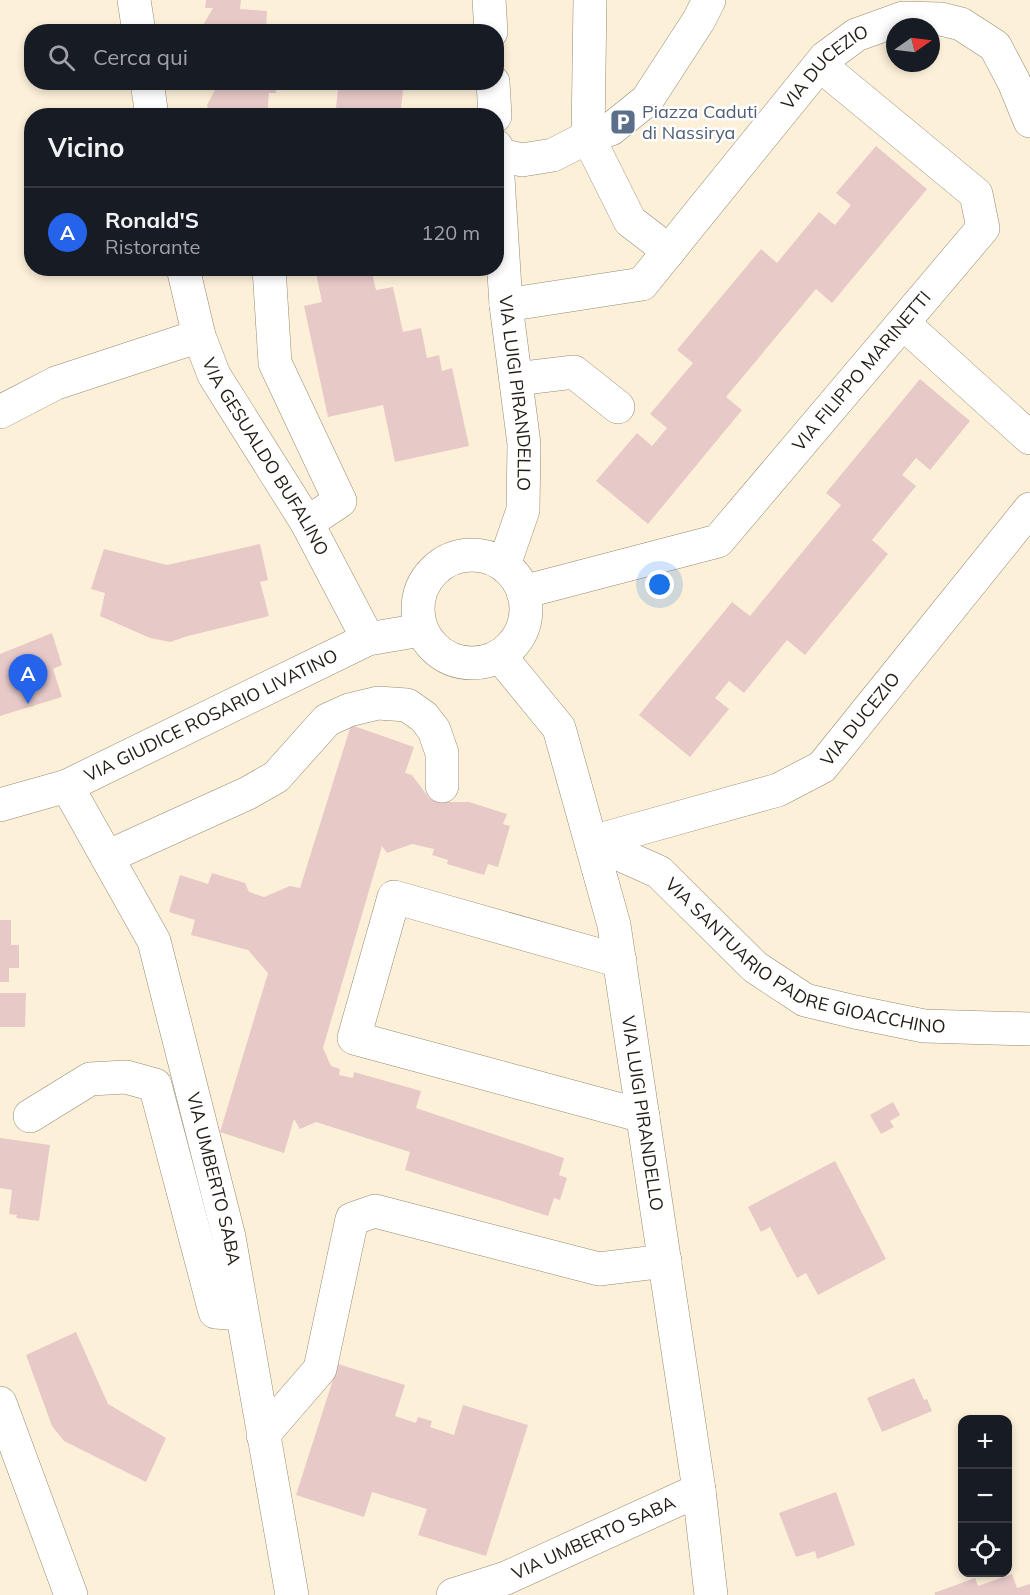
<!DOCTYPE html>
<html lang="it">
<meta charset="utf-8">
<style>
body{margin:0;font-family:Mulish,sans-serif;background:#20242c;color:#f1f3f6}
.controls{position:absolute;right:18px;bottom:18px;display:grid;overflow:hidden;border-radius:12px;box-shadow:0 3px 9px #0003}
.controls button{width:54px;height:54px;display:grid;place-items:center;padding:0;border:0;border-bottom:2px solid #363941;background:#171b24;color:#f1f3f6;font:30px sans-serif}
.compass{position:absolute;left:886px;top:18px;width:54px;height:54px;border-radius:50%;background:#171b24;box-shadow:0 3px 9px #0003;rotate:76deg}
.you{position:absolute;left:660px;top:585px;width:21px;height:21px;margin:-15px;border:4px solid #fff;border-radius:50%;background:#1a73e8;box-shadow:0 0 0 9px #1a73e833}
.badge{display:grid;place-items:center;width:39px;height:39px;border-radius:50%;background:#2563eb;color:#fff;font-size:20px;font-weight:700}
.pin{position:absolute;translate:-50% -50px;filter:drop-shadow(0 2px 3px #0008)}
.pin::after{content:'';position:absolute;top:32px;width:21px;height:18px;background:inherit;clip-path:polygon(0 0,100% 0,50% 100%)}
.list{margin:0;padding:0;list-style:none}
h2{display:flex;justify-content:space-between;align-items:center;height:78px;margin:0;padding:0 24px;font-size:26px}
h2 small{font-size:20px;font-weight:400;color:#9ea1a6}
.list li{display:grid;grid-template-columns:39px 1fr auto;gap:18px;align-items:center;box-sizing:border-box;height:90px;padding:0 24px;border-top:2px solid #363941}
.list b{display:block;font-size:22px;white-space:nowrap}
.list p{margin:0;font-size:20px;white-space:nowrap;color:#9ea1a6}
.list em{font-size:20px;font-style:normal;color:#9ea1a6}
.icon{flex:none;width:33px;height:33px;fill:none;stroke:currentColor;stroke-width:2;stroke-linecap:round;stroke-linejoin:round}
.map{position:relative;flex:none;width:1030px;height:1595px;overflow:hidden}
.search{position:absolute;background:#171b24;box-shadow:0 3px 9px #0003;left:24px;top:24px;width:480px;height:66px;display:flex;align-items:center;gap:15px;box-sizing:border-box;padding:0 21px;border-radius:24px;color:#9ea1a6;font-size:22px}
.panel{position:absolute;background:#171b24;box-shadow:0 3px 9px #0003;left:24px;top:108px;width:480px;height:168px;border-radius:24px}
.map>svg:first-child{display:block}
.building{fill:#e7c9c8}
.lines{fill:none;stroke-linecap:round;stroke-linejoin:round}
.minor-casing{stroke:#958a74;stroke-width:34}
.minor{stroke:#fff;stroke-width:33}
.labels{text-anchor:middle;stroke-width:5;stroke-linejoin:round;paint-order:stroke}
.street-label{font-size:18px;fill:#221e15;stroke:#fff}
.service-label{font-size:18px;fill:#4e5e75;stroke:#fff;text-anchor:start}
</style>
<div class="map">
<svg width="1030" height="1595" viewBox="0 0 1030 1595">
<rect width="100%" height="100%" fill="#fdf0d9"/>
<path class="building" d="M206 0H241L240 9 267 11 266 32H205L203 25 213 8H205Z
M208 82H276V93H269L267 116H210L207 105 216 88 208 87Z
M339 82H404L400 116H335Z
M876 146 927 189 832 303 816 289 726 397 742 410 648 524 596 481 637 433 652 446 667 428 650 414 693 363 677 350 761 249 777 263 819 212 835 225 851 205 836 193Z
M315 268H352V270L371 269 376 290 393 287 403 332 421 328 427 358 439 355 442 371 452 368 469 446 395 462 383 405 328 417 304 306 322 302Z
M920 379 970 421 930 470 916 458 902 475 916 486 872 540 888 554 805 655 787 640 744 693 729 681 715 698 729 709 690 757 639 715 732 602 750 616 754 611 841 505 826 493Z
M260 544 268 580 260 582 269 616 188 636 170 642 150 638 100 616 105 593 91 589 104 549 167 565Z
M52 633 62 665 53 669 62 697 0 716V654Z
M351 725 414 747 405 773 412 775 429 798 441 802H469L507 814 503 824 510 826 498 867 488 864 484 875 447 864 448 860 432 855 434 849 412 844 387 853 382 846 323 1048 331 1066 340 1069 339 1075 353 1078 354 1072 421 1091 416 1108 564 1158 559 1175 567 1178 560 1200 554 1198 548 1216 405 1170 410 1152 316 1122 300 1129 294 1119 284 1153 220 1132 268 973 248 950 191 935 195 920 169 912 180 875 208 884 212 873 245 883 249 892 264 897 290 886 300 888Z
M0 920H11V945H19V968H9V982H0Z
M0 993H26L25 1027H0Z
M893 1102 900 1115 890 1121 894 1127 881 1134 870 1115Z
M0 1138 50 1145 39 1221 16 1218 17 1215 9 1214 12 1190 0 1188Z
M835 1161 886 1259 818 1295 806 1273 797 1278 770 1227 761 1232 748 1207Z
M76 1332 108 1404 166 1438 146 1482 64 1441 52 1426 26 1355Z
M338 1364 405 1385 395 1416 416 1423 418 1417 432 1421 430 1427 454 1435 463 1405 528 1425 486 1556 418 1535 427 1509 372 1492 364 1517 296 1495Z
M914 1378 924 1400 927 1399 932 1411 882 1432 867 1398Z
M836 1492 855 1545 817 1559 815 1551 796 1557 779 1513Z
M1012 1574 1017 1588 1030 1584V1595H935L934 1593 975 1578 978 1586Z"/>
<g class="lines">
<defs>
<g id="minor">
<path d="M134 0 139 32"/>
<path d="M489 0 491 32"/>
<path d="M590 0 588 137 630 221 669 251"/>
<path d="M147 82 152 116"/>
<path d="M493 82 495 116"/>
<path id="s1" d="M496 146 506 305 524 444 523 510 504 565"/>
<path d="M497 154 522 160 553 155 588 137 611 129 647 100 699 20 709 0"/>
<path id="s2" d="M183 268 199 336 214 375 307 523 368 639"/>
<path d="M269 268 275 363 340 501 307 523"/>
<path id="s3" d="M506 305 642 284 825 58 856 35 903 18 941 19 961 24 995 46 1014 82 1030 121"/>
<path d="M903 323 1030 438"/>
<path d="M516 379 574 372 618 407"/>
<path d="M0 412 56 383 199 336"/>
<circle cx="472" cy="609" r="54"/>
<path id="s4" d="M523 592 718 541 983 228 976 194 820 65"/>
<path id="s5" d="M500 656 559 728 614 925 699 1490 711 1595"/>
<path id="s6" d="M67 786 154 941 229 1237 292 1595"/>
<path id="s7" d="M0 805 67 786 368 639 421 630"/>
<path id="s8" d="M592 842 778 790 822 767 1030 509"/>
<path id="s9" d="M592 842 659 872 755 967 805 1000 855 1012 924 1026 1030 1029"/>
<path d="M107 857 248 793 276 777 327 720 349 710 378 703 407 705 424 717 434 730 442 753V786"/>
<path d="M620 961 394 897 354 1038 643 1116"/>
<path d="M30 1116 90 1079 126 1077 155 1085 215 1312 242 1314"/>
<path d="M0 1403 71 1595"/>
<path d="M263 1435 320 1369 352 1219 375 1211 599 1269 665 1261"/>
<path id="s10" d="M453 1595 506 1578 699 1490"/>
</g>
</defs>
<use href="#minor" class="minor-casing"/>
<use href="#minor" class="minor"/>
</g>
<defs>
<symbol id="parking-square" viewBox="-11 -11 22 22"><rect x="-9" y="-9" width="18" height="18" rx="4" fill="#5c6f8a" stroke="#fff"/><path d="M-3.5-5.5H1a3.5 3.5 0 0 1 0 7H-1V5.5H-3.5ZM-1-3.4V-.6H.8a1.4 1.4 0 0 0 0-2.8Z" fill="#fff"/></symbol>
</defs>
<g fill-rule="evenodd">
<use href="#parking-square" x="608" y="107" width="30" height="30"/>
</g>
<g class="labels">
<g class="street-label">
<text dy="6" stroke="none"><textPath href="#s3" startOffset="422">VIA DUCEZIO</textPath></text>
<text dy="6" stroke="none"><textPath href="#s4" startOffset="424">VIA FILIPPO MARINETTI</textPath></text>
<text dy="6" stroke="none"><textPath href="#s1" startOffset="248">VIA LUIGI PIRANDELLO</textPath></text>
<text dy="6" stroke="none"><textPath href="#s2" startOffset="208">VIA GESUALDO BUFALINO</textPath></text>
<text dy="6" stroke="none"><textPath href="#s7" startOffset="230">VIA GIUDICE ROSARIO LIVATINO</textPath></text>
<text dy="6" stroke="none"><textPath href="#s8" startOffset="304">VIA DUCEZIO</textPath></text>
<text dy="6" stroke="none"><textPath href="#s9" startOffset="249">VIA SANTUARIO PADRE GIOACCHINO</textPath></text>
<text dy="6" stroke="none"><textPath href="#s5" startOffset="488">VIA LUIGI PIRANDELLO</textPath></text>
<text dy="6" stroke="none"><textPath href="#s6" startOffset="423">VIA UMBERTO SABA</textPath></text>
<text dy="6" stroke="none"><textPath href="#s10" startOffset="152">VIA UMBERTO SABA</textPath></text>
</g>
<g class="service-label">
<text x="642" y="118">Piazza Caduti<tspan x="642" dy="21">di Nassirya</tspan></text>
</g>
</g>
</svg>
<div class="controls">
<button>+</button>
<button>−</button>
<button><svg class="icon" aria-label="locate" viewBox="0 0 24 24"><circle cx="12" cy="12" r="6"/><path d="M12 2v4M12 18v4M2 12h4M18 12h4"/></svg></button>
</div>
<svg class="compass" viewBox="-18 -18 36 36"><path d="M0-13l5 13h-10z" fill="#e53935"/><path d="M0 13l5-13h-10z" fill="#9ea1a6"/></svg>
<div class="you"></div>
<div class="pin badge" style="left:28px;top:704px">A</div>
<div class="search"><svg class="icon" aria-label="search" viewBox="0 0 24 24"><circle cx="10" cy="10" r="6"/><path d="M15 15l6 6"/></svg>Cerca qui</div>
<section class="panel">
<h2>Vicino<small></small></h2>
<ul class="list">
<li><span class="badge">A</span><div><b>Ronald'S</b><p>Ristorante</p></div><em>120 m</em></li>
</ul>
</section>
</div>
